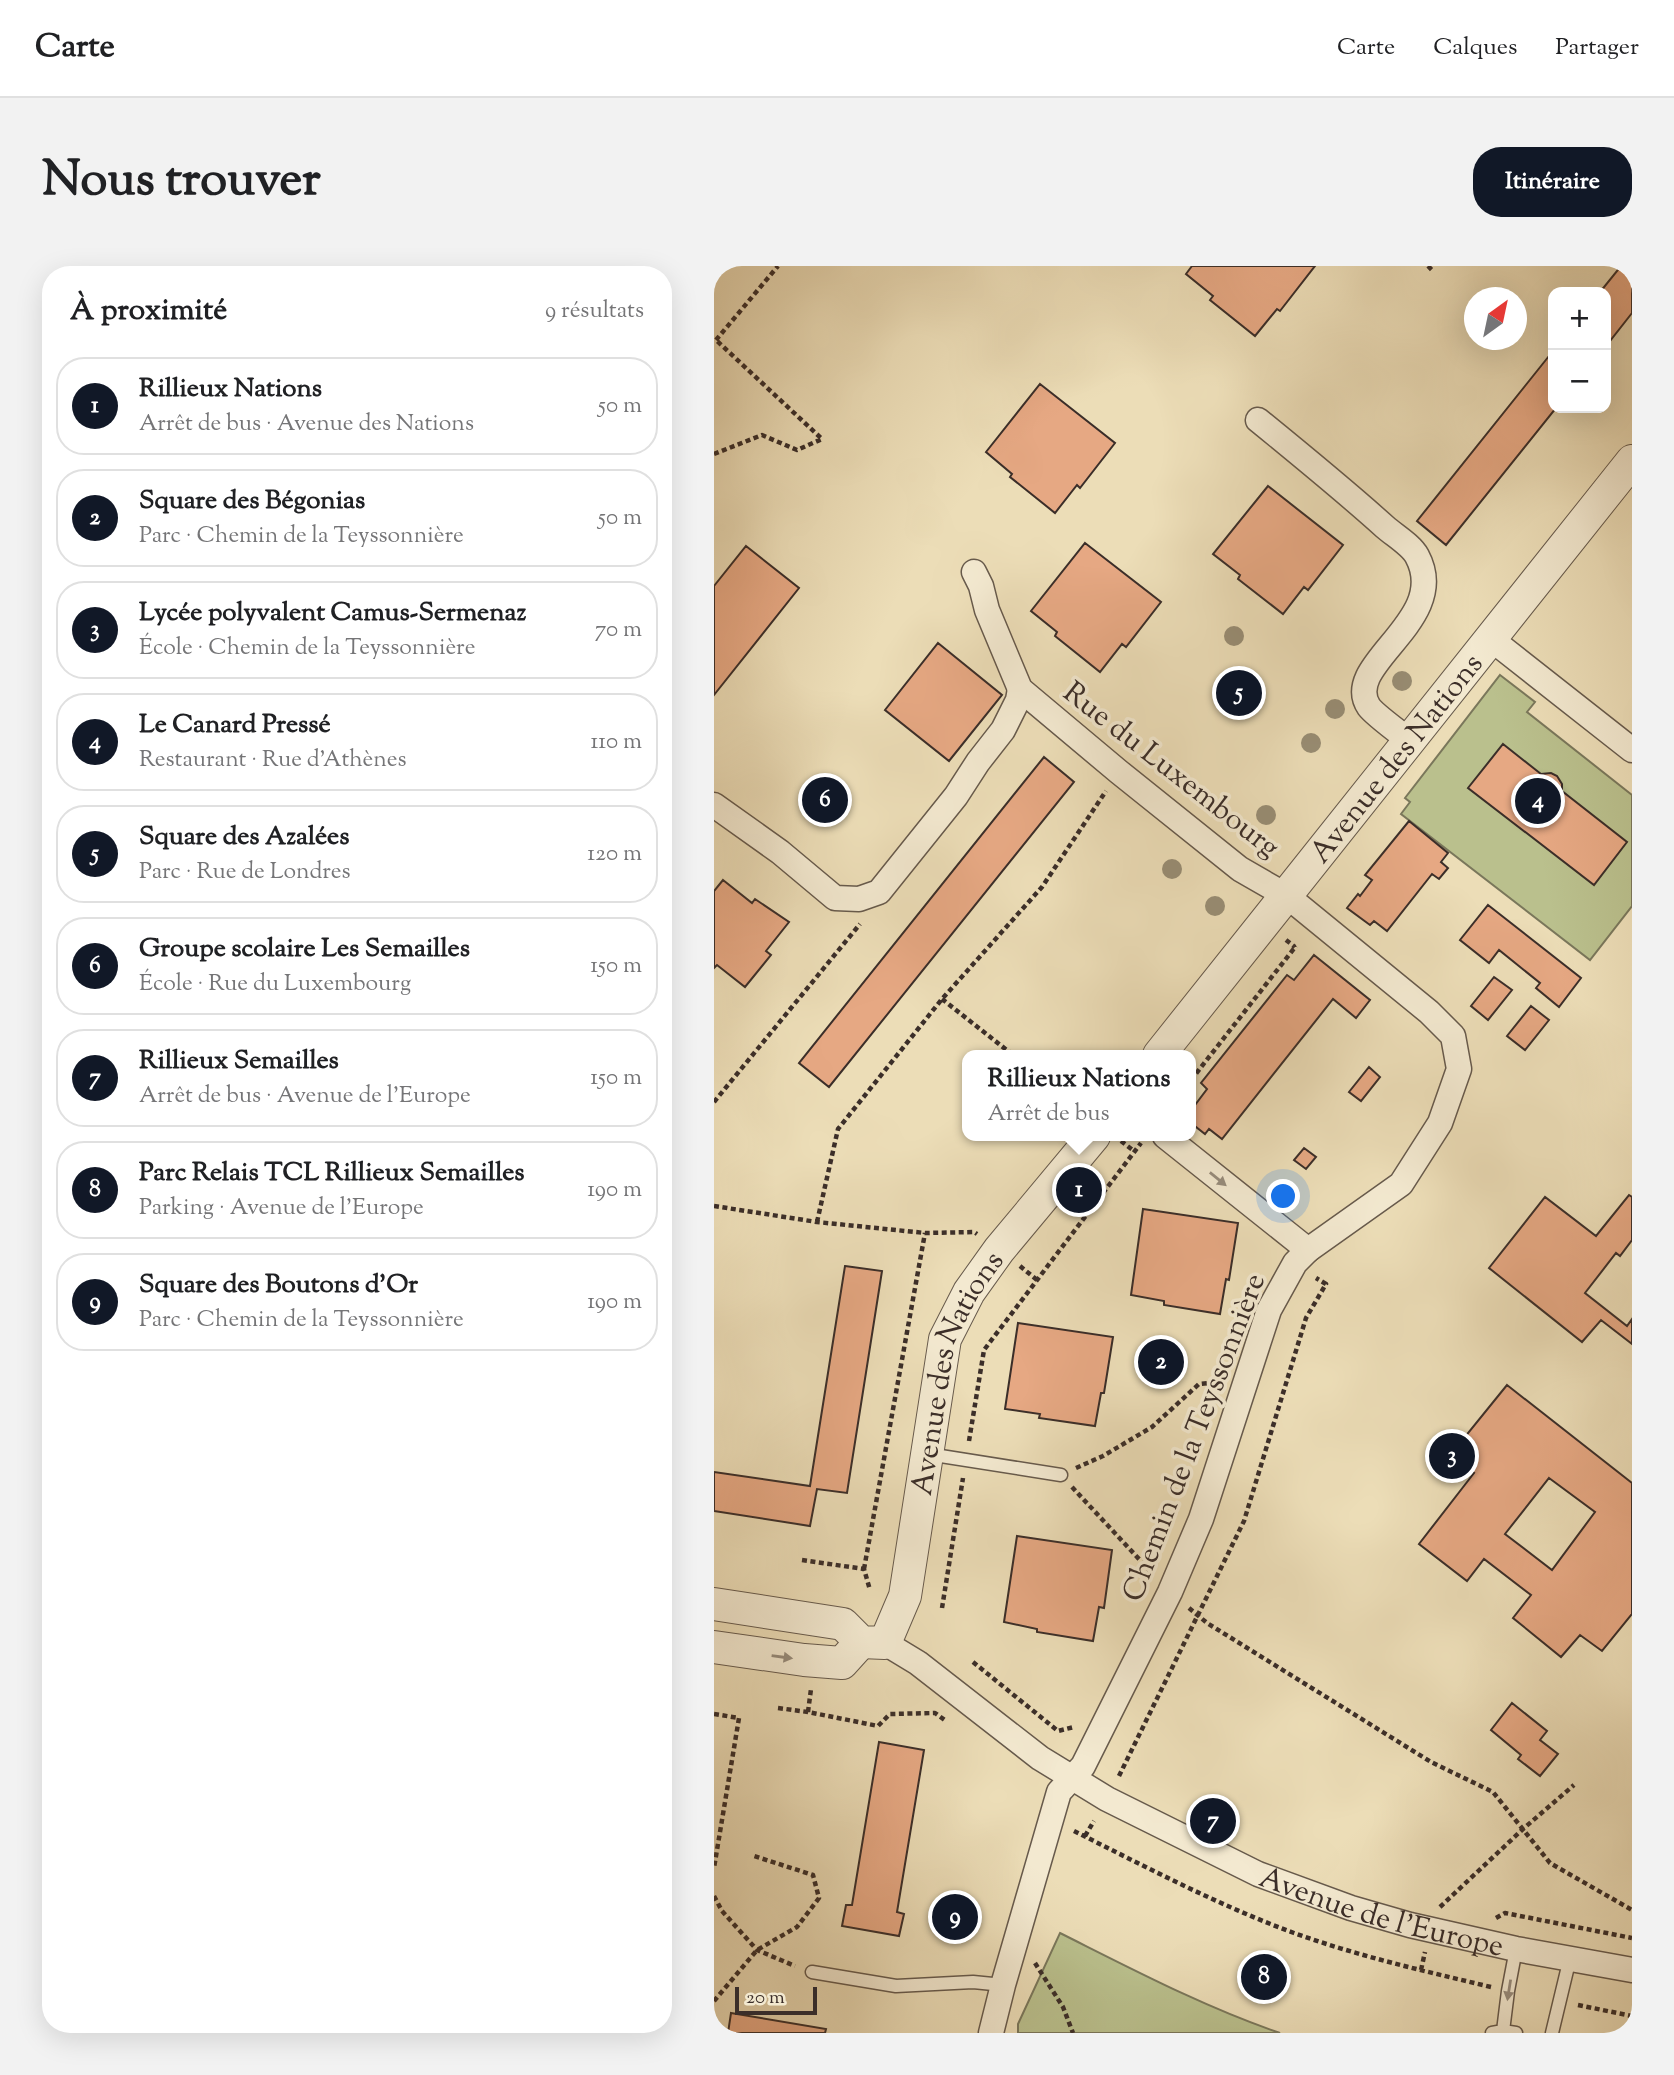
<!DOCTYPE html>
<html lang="fr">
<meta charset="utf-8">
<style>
body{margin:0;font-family:"Sorts Mill Goudy",serif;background:#f2f2f2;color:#202124}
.controls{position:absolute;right:21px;top:21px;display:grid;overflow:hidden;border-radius:14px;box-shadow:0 7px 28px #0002}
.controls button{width:63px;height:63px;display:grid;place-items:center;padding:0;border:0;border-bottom:2px solid #e0e0e0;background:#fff;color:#202124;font:35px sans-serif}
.compass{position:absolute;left:750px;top:21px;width:63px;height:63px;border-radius:50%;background:#fff;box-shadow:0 7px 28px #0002;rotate:33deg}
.scale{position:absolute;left:21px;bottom:18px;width:82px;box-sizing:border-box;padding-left:7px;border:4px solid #3b2e29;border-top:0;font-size:19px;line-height:24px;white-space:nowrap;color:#3b2e29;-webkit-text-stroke:5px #f3e9d0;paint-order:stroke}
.you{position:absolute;left:570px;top:931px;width:24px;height:24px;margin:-18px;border:5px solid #fff;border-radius:50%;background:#1a73e8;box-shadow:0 0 0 10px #1a73e833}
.badge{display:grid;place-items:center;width:46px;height:46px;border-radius:50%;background:#111827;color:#fff;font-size:23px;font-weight:700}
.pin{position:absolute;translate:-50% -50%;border:4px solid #fff;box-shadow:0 2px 7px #0006}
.popup{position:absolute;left:248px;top:784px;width:234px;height:91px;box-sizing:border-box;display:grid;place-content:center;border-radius:14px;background:#fff;filter:drop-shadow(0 2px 5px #0005);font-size:23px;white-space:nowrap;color:#757577}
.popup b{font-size:26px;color:#202124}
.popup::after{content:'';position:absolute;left:50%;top:100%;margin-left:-14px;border:14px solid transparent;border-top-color:#fff}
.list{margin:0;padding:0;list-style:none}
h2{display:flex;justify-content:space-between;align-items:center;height:91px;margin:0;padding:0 28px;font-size:30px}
h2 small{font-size:23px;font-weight:400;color:#757577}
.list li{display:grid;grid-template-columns:46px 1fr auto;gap:21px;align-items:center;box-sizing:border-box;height:98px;margin:0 14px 14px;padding:0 14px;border:2px solid #e0e0e0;border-radius:28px}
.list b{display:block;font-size:26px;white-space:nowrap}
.list p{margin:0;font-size:23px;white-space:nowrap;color:#757577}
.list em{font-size:23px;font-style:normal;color:#757577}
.map{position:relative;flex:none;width:918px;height:1767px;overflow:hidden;border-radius:28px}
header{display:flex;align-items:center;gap:42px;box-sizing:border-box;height:98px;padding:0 35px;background:#fff;border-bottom:2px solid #e0e0e0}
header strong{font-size:33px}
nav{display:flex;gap:38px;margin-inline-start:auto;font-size:24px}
.intro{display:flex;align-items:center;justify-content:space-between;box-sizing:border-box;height:168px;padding:0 42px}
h1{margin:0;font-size:49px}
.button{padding:18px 32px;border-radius:28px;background:#111827;color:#fff;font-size:24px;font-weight:700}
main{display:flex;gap:42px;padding:0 42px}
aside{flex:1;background:#fff;border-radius:28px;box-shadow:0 7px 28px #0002}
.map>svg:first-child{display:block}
.green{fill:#bac08d;stroke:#7a775b;stroke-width:2}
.building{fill:#e6a883;stroke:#3b2e29;stroke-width:2;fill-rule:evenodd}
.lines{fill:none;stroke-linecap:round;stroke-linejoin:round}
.service-casing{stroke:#675a4c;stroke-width:15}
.minor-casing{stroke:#675a4c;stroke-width:27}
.tertiary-casing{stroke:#675a4c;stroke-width:34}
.path{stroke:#3b2e29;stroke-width:4.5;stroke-dasharray:5 3.5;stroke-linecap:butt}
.service{stroke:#f3e9d0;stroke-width:12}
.minor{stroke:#f3e9d0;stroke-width:24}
.tertiary{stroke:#f3e9d0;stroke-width:32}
.tree{fill:#988d74}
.oneway{fill:#978c7c}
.labels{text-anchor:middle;stroke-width:7;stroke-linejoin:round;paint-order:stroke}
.street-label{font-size:30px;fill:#3b2e29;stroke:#f3e9d0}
</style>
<header>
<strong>Carte</strong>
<nav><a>Carte</a><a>Calques</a><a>Partager</a></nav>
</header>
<div class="intro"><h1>Nous trouver</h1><a class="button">Itinéraire</a></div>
<main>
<aside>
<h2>À proximité<small>9 résultats</small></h2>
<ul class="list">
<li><span class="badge">1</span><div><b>Rillieux Nations</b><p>Arrêt de bus · Avenue des Nations</p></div><em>50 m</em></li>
<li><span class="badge">2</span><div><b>Square des Bégonias</b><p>Parc · Chemin de la Teyssonnière</p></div><em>50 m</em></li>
<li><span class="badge">3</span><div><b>Lycée polyvalent Camus-Sermenaz</b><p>École · Chemin de la Teyssonnière</p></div><em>70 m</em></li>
<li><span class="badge">4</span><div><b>Le Canard Pressé</b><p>Restaurant · Rue d'Athènes</p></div><em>110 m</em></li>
<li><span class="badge">5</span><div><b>Square des Azalées</b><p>Parc · Rue de Londres</p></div><em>120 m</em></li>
<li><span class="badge">6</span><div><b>Groupe scolaire Les Semailles</b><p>École · Rue du Luxembourg</p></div><em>150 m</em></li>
<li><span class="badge">7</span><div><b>Rillieux Semailles</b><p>Arrêt de bus · Avenue de l'Europe</p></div><em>150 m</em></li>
<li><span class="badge">8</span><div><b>Parc Relais TCL Rillieux Semailles</b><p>Parking · Avenue de l'Europe</p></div><em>190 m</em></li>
<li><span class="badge">9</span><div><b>Square des Boutons d'Or</b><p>Parc · Chemin de la Teyssonnière</p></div><em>190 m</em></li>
</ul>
</aside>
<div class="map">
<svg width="918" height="1767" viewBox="0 0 918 1767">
<rect width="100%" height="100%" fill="#ecddb7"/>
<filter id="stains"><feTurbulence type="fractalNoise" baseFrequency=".00286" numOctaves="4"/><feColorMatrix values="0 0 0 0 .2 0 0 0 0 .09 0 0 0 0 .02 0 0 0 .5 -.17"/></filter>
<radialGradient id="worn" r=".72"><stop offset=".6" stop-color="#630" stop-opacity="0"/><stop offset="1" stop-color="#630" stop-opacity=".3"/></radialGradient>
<path class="green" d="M786 409 821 436 813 446 918 529V640L876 694 687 548 696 536 691 532Z
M346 1667C418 1703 490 1741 566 1767H304V1758Z"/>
<path class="building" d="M478 0H601L566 45 563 43 541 70 496 34 499 30 472 8Z
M907 0H918V47L892 80V26H886Z
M839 85V142H842L732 279 703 255Z
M326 118 401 177 366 222 363 219 341 247 296 211 298 208 272 186Z
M554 220 629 279 594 324 590 321 569 348 524 313 526 309 499 288Z
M371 277 447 336 412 381 408 378 386 406 341 370 343 366 317 345Z
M32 280 85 322 0 429V320Z
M224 377 288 429 235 495 171 444Z
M789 478 827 508 837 507 843 510 848 518V525L913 576 880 619 754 522Z
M330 491 360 516 115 821 85 797Z
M695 555 734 587 727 596 734 602 725 613 718 608 673 665 660 655 656 659 633 642 644 628 646 630 658 614 651 609Z
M9 614 38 637 41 633 75 656 52 685 57 689 31 721 3 699 0 702V625Z
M774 639 867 712 845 741 822 722 826 717 785 684 775 697 746 674Z
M600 689 656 734 642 752 619 733 508 873 495 863 491 868 477 857V838L478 836 481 839 493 823 487 817 573 709 580 714Z
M780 711 798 724 774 754 757 740Z
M817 740 835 754 811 784 793 770Z
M655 801 666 811 647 835 635 826Z
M590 882 602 891 592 903 580 894Z
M915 929 918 931V974L906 990 902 987 871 1027 913 1060 918 1053V1078L887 1054 868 1076 775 1002 831 931 882 970Z
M429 943 524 957 515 1014 512 1013 506 1048 450 1039V1035L417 1029Z
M131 1000 168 1005 133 1227 103 1223 96 1260 0 1245V1206L96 1220Z
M304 1057 399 1071 390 1127H387L381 1160 325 1152 326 1148 291 1143Z
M793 1119 918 1217V1348L888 1385 866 1369 847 1391 799 1352 817 1329 770 1293 753 1315 705 1278 760 1207 737 1188ZM835 1212 881 1246 838 1304 791 1268Z
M303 1270 398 1284 390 1342 385 1341 379 1375 323 1366V1363L290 1356Z
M798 1437 833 1465 826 1474 844 1488 826 1510 804 1493 807 1489 777 1464Z
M165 1476 210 1484 183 1646 190 1648 185 1670 128 1660 132 1639H138Z
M17 1747 112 1763 111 1767H14Z"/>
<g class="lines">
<defs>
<path id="service" d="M214 1188 347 1209
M98 1706 182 1720 259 1716 289 1719
M789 1765 794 1725 802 1683
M778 1767 789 1765 802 1767
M838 1767 856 1692"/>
<g id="minor">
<path d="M544 154C587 189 630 224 671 261 680 269 697 279 703 290 738 355 626 398 655 441 661 449 687 468 696 475"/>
<path d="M260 306 267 320 273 344 306 423 405 506 526 603 573 630 715 746 739 770 745 803 726 857 687 918 594 984 581 997 555 1044 487 1253 456 1326 369 1500 345 1526 289 1719 277 1767"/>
<path d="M777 373 918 484"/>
<path d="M0 539 66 586 121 632 145 633 165 626 242 530 264 496 289 464 304 434 306 423"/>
<path d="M451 870 594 984"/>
<path id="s1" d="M171 1377 204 1397 326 1492 393 1533 544 1608 637 1642 696 1659 802 1683 918 1704"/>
</g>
<g id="tertiary">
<path id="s2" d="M445 789 918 195"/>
<path id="s3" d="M0 1338 129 1358 147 1376 171 1377 191 1330 231 1073 255 1026 285 984 380 870"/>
<path d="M0 1381 90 1394 128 1397 147 1376"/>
</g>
</defs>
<use href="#service" class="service-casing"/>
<use href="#minor" class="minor-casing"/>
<use href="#tertiary" class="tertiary-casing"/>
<path class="path" d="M714 0 718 4
M2 74 64 0
M0 188 48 169 83 184 108 173 2 74
M572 674 581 681
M228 733 299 789
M477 814 582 680
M0 836 146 658
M407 875 420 885
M0 940 103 956 211 967 260 966 263 968
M103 956 124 863 228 733 328 621 392 525
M306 1000 323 1014
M255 1175 270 1084 427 877
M362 1202 389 1190 438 1161 485 1118 504 1116
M358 1221 438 1307
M88 1294 150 1303 156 1324
M150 1303 211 967
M228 1342 249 1212
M475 1342 493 1357 717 1496 779 1526 836 1597 918 1644
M259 1396 344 1465 360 1461
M64 1442 94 1446 164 1460 176 1448 221 1447 232 1455
M94 1446 97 1423
M0 1448 25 1452 0 1602
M405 1510 530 1255 592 1052 612 1018 602 1012
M360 1565C432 1601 504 1639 580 1667 644 1690 710 1705 777 1721
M371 1570 380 1555
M0 1630 8 1645 43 1684 81 1700
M726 1641 809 1563 860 1519
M782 1652 791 1647 918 1672
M321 1697 349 1741 359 1767
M707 1704 711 1686
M0 1735 43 1684 83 1661 105 1632 99 1609 40 1590
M864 1739 918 1750"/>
<use href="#service" class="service"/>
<use href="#minor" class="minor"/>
<use href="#tertiary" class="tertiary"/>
</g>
<g class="tree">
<circle cx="520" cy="370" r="10"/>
<circle cx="688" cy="415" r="10"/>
<circle cx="621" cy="443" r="10"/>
<circle cx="597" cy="477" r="10"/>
<circle cx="552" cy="549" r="10"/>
<circle cx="458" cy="603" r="10"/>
<circle cx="501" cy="640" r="10"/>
</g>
<defs><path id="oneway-solid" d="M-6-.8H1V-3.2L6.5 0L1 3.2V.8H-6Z" transform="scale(1.75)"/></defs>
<g class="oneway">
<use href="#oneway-solid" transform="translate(504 913) rotate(39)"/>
<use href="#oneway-solid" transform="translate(68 1391) rotate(8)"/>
<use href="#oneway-solid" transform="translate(795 1724) rotate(99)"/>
</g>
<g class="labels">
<g class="street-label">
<text dy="10" stroke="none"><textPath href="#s2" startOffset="380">Avenue des Nations</textPath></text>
<text transform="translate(458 503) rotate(38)" y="10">Rue du Luxembourg</text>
<text dy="10" stroke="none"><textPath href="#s3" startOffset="462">Avenue des Nations</textPath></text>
<text transform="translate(479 1171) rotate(-69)" y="10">Chemin de la Teyssonnière</text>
<text dy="10" stroke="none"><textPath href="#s1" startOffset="570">Avenue de l'Europe</textPath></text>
</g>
</g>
<rect width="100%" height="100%" filter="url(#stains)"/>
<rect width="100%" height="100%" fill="url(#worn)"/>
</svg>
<div class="controls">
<button>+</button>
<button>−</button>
</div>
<svg class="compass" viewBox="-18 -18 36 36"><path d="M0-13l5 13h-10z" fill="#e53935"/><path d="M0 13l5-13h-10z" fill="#757577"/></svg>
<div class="scale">20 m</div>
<div class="you"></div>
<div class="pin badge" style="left:365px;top:924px">1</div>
<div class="popup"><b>Rillieux Nations</b>Arrêt de bus</div>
<div class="pin badge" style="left:447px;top:1096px">2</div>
<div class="pin badge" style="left:738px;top:1190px">3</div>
<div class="pin badge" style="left:824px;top:535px">4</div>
<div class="pin badge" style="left:525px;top:427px">5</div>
<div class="pin badge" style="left:111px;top:534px">6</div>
<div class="pin badge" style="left:499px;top:1555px">7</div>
<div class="pin badge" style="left:550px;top:1711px">8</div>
<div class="pin badge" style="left:241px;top:1651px">9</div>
</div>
</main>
